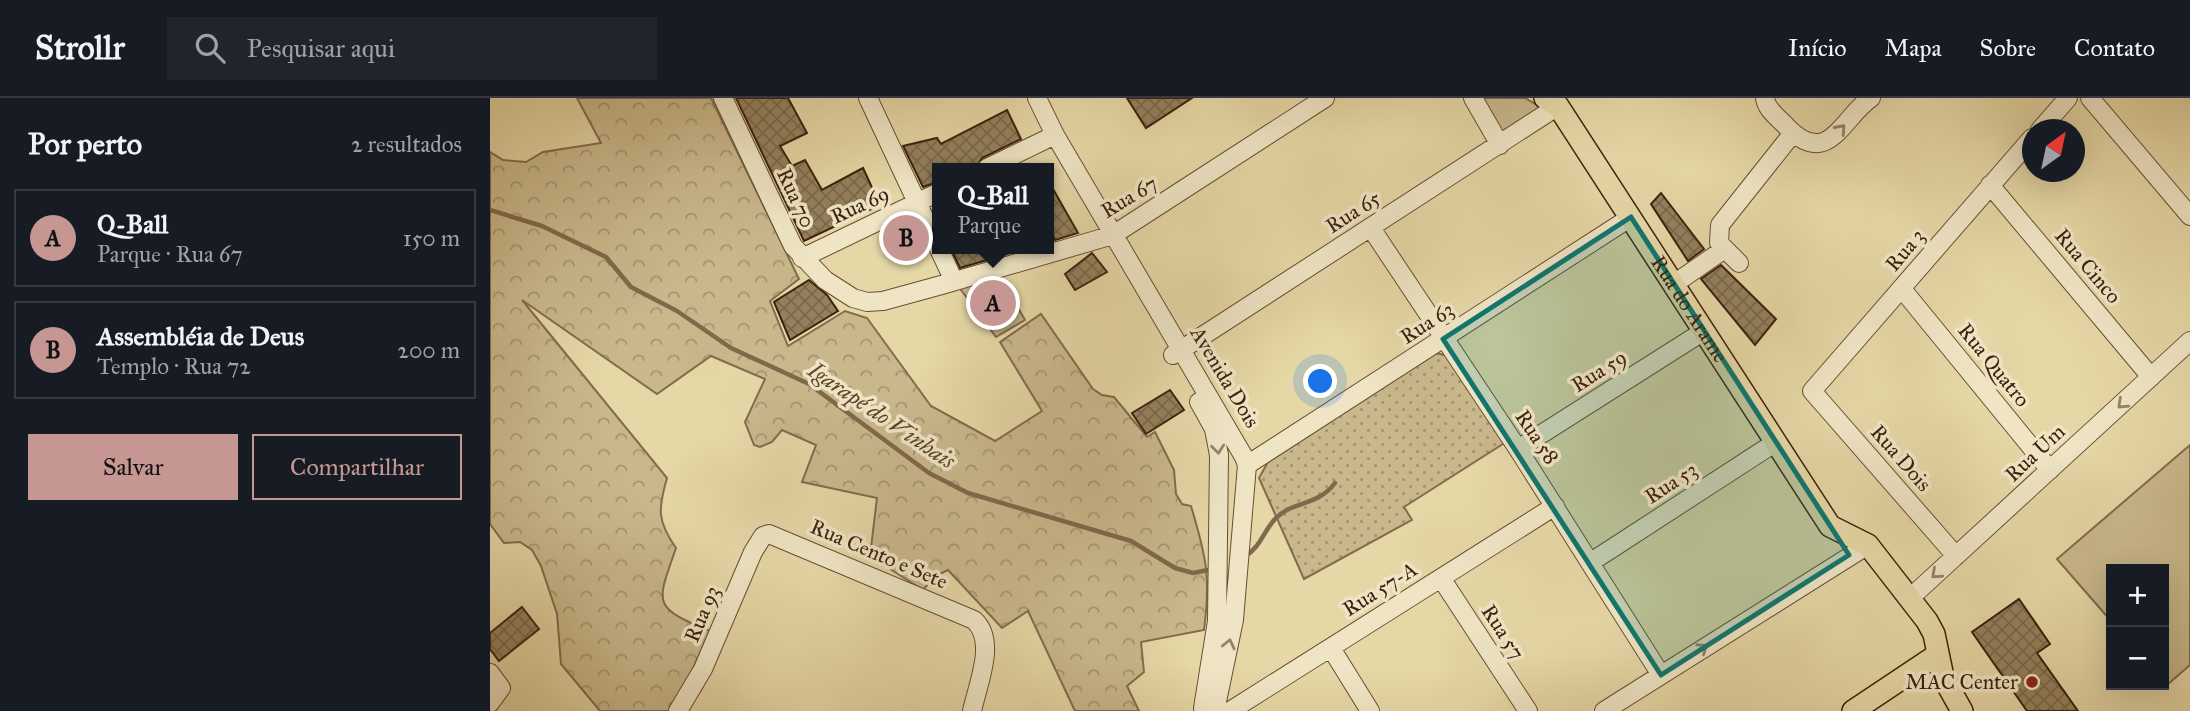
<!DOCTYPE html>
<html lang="pt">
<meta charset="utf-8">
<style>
body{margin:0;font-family:"IM FELL Great Primer",serif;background:#20242c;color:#f1f3f6}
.controls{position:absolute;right:21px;bottom:21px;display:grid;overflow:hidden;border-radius:0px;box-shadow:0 7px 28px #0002}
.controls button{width:63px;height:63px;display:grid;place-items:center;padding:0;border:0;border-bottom:2px solid #363941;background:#171b24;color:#f1f3f6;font:35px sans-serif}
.compass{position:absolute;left:1532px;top:21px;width:63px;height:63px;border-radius:50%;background:#171b24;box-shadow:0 7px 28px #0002;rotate:33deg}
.you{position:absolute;left:831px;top:284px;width:24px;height:24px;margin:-18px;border:5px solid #fff;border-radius:50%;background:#1a73e8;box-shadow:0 0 0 10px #1a73e833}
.badge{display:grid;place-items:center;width:46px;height:46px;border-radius:50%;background:#c59692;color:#111;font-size:23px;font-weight:700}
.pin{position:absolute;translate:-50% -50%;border:4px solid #fff;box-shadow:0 2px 7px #0006}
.popup{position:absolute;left:442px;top:65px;width:122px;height:91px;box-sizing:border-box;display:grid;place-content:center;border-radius:0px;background:#171b24;filter:drop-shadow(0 2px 5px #0005);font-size:23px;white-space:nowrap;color:#9ea1a6}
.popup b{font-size:26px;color:#f1f3f6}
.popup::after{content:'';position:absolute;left:50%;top:100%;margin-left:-14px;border:14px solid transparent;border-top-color:#171b24}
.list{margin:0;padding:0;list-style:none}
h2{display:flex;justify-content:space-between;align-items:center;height:91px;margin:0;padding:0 28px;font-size:30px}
h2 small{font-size:23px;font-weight:400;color:#9ea1a6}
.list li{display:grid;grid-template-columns:46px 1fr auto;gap:21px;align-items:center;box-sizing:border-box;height:98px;margin:0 14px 14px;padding:0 14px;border:2px solid #363941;border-radius:0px}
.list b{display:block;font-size:26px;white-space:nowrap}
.list p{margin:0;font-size:23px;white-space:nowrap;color:#9ea1a6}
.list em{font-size:23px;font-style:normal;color:#9ea1a6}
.actions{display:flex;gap:14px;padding:21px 28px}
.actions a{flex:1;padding:16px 0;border:2px solid #c59692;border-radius:0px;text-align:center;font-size:24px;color:#c59692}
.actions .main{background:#c59692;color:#111}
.icon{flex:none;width:38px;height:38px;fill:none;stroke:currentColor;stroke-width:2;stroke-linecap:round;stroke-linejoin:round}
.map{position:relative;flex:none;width:1700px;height:613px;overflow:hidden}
header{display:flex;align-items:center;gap:42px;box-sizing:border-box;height:98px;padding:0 35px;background:#171b24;border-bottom:2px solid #363941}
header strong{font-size:33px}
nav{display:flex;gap:38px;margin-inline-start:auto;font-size:24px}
.search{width:490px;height:63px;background:#20242c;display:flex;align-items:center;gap:18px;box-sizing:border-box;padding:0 24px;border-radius:0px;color:#9ea1a6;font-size:26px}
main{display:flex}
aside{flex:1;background:#171b24}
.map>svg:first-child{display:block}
.grass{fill:url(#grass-dots);stroke:#826c4c;stroke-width:2}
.forest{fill:url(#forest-crowns);stroke:#826c4c;stroke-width:2}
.green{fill:#c9b88c;stroke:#826c4c;stroke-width:2}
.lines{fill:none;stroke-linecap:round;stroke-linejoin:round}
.stream{stroke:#7f694a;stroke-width:4.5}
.building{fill:url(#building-cross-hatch);stroke:#3b210d;stroke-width:2}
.minor-casing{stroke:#664e33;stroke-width:20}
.major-casing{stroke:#3b210d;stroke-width:24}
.minor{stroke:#efe5c5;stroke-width:18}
.major{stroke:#e6d7a6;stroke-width:21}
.oneway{stroke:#958369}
.marked{fill:#0f766e;fill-opacity:0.2;stroke:#0f766e;stroke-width:5;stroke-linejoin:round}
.poi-dot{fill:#8f2418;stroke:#efe5c5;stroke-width:2.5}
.labels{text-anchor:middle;stroke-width:7;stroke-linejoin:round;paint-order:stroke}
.street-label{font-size:21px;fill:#3b210d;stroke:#efe5c5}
.poi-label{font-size:21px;fill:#3b210d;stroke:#efe5c5;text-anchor:end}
.water-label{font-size:23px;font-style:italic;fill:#5d452b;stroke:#efe5c5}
</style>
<header>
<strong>Strollr</strong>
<div class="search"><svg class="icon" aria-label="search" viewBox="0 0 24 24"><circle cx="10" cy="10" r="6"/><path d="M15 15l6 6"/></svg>Pesquisar aqui</div>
<nav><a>Início</a><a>Mapa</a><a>Sobre</a><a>Contato</a></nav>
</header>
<main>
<aside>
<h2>Por perto<small>2 resultados</small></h2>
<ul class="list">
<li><span class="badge">A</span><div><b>Q-Ball</b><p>Parque · Rua 67</p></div><em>150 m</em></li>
<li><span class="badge">B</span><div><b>Assembléia de Deus</b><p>Templo · Rua 72</p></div><em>200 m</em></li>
</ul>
<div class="actions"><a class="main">Salvar</a><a>Compartilhar</a></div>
</aside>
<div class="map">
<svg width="1700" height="613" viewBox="0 0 1700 613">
<defs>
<pattern id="grass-dots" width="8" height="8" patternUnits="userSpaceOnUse" patternTransform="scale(1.75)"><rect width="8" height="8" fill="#c9b88c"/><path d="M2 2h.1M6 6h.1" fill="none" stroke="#a49571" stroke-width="1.8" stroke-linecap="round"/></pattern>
<pattern id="forest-crowns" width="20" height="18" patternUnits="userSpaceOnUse" patternTransform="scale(1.75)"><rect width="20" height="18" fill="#c9b88c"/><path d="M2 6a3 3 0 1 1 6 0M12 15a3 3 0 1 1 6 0" fill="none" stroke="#a49571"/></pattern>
<pattern id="building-cross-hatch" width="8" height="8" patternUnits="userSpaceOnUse" patternTransform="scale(1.75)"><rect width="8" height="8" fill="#94805d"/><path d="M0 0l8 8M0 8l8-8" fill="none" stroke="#7a684b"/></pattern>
</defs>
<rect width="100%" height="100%" fill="#e6d7a6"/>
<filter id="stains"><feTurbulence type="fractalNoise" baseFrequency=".00286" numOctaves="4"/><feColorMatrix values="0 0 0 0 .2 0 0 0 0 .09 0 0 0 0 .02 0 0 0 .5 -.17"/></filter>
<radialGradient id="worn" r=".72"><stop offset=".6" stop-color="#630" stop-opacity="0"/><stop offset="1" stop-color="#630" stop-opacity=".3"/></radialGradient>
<path class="grass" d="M946 255 958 258 1016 344 914 409 922 422 814 481 769 380 778 364Z"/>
<path class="forest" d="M87 0H221L309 181 280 203 298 248 355 213 377 220 441 308 505 343 552 313 510 244 551 216 603 291 612 297 624 299 657 339 665 334 684 372 686 396 692 406 701 408C716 458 721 479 714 532L651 544 654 574 637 588 649 613H585L538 513 512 530 458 472 445 478 433 492 380 458 387 400 312 384 326 347 292 332 282 344 270 349 264 347 255 324 275 281 221 258 167 296 32 202 177 380C168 411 167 423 186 450 166 507 162 509 220 533L193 593 179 613H110L71 566 67 516 51 468 42 452 30 444 14 445 0 426V54L13 62 36 64 53 54 111 45Z"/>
<path class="green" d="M989 0H1035L1055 12 1011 40Z
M510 179 535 222 506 239 468 188Z
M1700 347V567L1677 587 1674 583V471H1621V523L1567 461Z"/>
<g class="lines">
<path class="stream" d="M0 112 52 128 116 159 141 189 187 213 241 250 319 286 439 375 478 395 641 443 685 470 703 475 723 471
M754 459C770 450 773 434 785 421 803 402 827 409 845 385"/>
</g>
<path class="building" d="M246 0H298L317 35 290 48 302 68 315 62 332 92 373 70 390 107 314 143Z
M637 0H702L656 30Z
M517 12 531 41 492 60 486 70H447V84L433 89 413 48 447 40 451 46Z
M559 84 588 135 565 142 559 129Z
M1171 95 1214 151 1198 163 1161 106Z
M461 151H530V152L470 170Z
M602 155 617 174 585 192 575 176Z
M1231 167 1286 221 1265 247 1211 181Z
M319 182 337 197 348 213 300 242 284 204Z
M680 292 694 312 656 336 642 315Z
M1529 501 1560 546 1547 555 1588 613H1537L1482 534Z
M32 509 49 531 9 563 0 551V535Z"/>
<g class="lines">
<defs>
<path id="minor" d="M233 0 303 148 335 182 363 200 377 204 393 203 455 186 623 137 835 0
M378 0 447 147
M547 0 565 37 754 359 757 367 744 522 725 613
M983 0 1010 47
M1275 0C1276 12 1290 21 1298 30 1339 71 1353 18 1381 0
M1600 0 1700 118
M1550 32 1578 0
M497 70 565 37
M1500 87 1661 279
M881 130 1028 351 1171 577
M449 151 464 183
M312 160 447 95
M1249 165 1229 145 1230 127 1303 35
M1184 186 1233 152
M1412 191 1560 372
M683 257 1068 8
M709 304 724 331 729 357 727 523 713 610
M1028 351 1214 233
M757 367 1141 119
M1466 458 1322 293 1542 40
M1101 464 1286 344
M951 480 1038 613
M1420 500 1700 243
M841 550 880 613
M0 575 11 590 0 605
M188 613 213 571 263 454 273 438 279 436 484 522C507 543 488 585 482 613
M740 613 1065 408
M1114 613 1378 447"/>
<g id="major">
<path id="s1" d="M1055 0 1068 8 1340 428 1378 447 1437 523 1444 536 1453 579 1472 613"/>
<path d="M1363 613 1447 557"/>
</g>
</defs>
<use href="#minor" class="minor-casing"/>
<use href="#major" class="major-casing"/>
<use href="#minor" class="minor"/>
<use href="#major" class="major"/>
</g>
<defs><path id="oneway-chevron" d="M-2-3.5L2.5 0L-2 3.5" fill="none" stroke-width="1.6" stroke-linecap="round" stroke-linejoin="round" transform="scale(1.75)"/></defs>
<g class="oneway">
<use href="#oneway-chevron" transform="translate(1351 31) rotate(-48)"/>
<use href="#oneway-chevron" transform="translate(1632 306) rotate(137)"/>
<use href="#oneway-chevron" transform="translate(728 351) rotate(84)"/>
<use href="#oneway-chevron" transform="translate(1446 476) rotate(138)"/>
<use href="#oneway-chevron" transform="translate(739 546) rotate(-77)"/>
<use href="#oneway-chevron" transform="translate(1213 550) rotate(-33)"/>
</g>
<path class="marked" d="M1141 119 1359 457 1171 577 953 241Z"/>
<circle class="poi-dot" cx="1542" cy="584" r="7"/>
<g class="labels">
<g class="street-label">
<text transform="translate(639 99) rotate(-31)" y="7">Rua 67</text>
<text transform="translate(306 100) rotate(65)" y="7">Rua 70</text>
<text transform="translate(370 107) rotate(-25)" y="7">Rua 69</text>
<text transform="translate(863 114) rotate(-33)" y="7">Rua 65</text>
<text transform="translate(1415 152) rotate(-50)" y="7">Rua 3</text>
<text transform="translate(1598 168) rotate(50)" y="7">Rua Cinco</text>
<text dy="7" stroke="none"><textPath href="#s1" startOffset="257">Rua do Arame</textPath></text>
<text transform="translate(937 225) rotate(-33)" y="7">Rua 63</text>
<text transform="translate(1504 267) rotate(51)" y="7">Rua Quatro</text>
<text transform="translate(1109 273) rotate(-32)" y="7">Rua 59</text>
<text transform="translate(735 279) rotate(59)" y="7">Avenida Dois</text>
<text transform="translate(1047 339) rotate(56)" y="7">Rua 58</text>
<text transform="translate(1545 355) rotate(-43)" y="7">Rua Um</text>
<text transform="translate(1411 360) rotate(49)" y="7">Rua Dois</text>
<text transform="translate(1181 385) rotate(-33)" y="7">Rua 53</text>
<text transform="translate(389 456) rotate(23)" y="7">Rua Cento e Sete</text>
<text transform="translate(890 491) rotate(-32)" y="7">Rua 57-A</text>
<text transform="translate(212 516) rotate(-67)" y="7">Rua 93</text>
<text transform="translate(1013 534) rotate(57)" y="7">Rua 57</text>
</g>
<g class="poi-label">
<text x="1528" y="591">MAC Center</text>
</g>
<g class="water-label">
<text transform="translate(392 317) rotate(34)" y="8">Igarapé do Vinhais</text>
</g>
</g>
<rect width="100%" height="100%" filter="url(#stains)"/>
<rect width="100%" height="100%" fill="url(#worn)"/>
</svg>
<div class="controls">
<button>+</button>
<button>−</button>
</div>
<svg class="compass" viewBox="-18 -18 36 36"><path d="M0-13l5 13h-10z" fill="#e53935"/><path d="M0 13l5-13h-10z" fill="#9ea1a6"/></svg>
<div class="you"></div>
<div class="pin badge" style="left:503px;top:205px">A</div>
<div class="popup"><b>Q-Ball</b>Parque</div>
<div class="pin badge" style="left:416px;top:140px">B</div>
</div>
</main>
